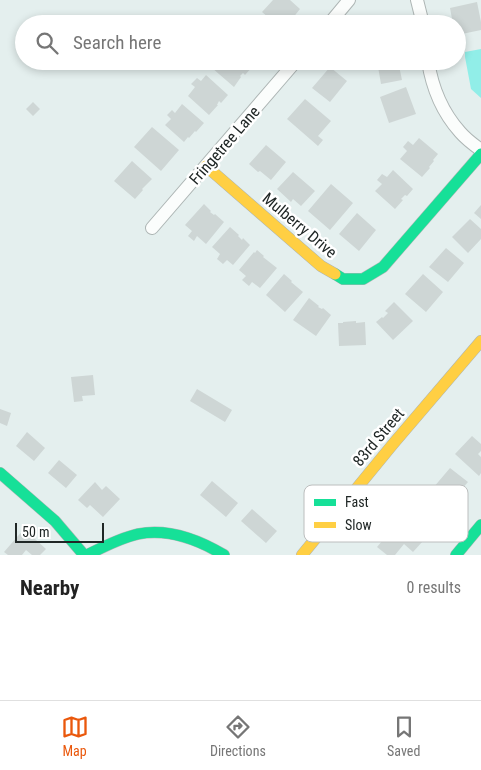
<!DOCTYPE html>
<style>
body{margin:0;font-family:"Roboto Condensed",sans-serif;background:#f2f2f2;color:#222}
.scale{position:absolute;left:15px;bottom:12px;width:89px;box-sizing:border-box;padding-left:5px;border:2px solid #202726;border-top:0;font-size:14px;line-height:18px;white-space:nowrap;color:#202726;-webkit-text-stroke:4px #fff;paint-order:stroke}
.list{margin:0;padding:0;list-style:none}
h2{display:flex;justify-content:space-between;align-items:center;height:65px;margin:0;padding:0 20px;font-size:21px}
h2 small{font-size:16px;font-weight:400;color:#767676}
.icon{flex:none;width:28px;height:28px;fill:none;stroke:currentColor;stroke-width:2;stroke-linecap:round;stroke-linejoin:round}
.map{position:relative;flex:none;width:481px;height:555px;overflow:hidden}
.search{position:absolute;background:#fff;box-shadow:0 2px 8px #0003;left:15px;right:15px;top:15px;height:55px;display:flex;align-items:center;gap:12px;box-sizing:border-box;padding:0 18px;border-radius:28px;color:#767676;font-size:19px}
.sheet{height:145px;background:#fff}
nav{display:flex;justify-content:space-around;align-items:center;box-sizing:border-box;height:70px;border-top:1px solid #e0e0e0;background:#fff;font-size:14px;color:#767676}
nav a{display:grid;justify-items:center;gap:2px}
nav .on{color:#ea580c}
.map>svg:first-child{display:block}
.water{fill:#91eee8}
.building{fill:#ced6d5}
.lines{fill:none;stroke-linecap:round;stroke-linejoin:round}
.street-casing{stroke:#adb5b4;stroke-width:14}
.fast-casing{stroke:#adb5b4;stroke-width:12}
.slow-casing{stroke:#adb5b4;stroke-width:12}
.street{stroke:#fbfdfc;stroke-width:12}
.fast{stroke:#16e098;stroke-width:11}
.slow{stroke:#ffcf43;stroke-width:11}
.labels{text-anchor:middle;stroke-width:5;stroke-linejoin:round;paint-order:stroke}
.street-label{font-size:16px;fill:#202726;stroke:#fff}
.key{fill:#fff;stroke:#bcbebe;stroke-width:1}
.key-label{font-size:14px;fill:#202726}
</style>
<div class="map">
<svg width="481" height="555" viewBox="0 0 481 555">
<rect width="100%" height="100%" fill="#e4efee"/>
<path class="water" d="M481 49V98L471 89 465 57V52Z"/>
<path class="building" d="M273 0H290L300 9 288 24H276L262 12Z
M477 2 481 22V30L457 35V24H453L450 8Z
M391 16 393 24H363V22Z
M218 61H247L253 66 245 75 243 73 240 76 241 77 234 87 212 68Z
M377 61H398L402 80 381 84Z
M330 67 347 81 330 102 312 88Z
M206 75 228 95 221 103 219 101 217 105H218L209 115 188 96 195 87 191 84 197 78 201 81Z
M406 87 416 114 389 123 380 97Z
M305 99 331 121 318 136 323 140 318 146 287 119Z
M33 102 40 109 33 116 26 109Z
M182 104 204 123 196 132 195 131 189 138 188 137 184 142 165 125 171 119 167 115 172 110 175 113Z
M152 127 179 150 161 171 134 147Z
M419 138 438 154 433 160 434 161 429 167 430 168 422 177 400 159 407 151 403 147 408 141 413 145Z
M266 145 286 162 271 180 260 171 258 172 249 164Z
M132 161 152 179 142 189 143 190 135 199 114 181Z
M393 170 413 189 407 196 405 195 401 199 403 200 395 209 375 191 382 184 377 180 382 174 387 177Z
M293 172 315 191 301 206 293 199 291 202 277 189Z
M331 184 353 203 330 230 308 211Z
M204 204 211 211 210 212 214 215 215 214 224 222 206 244 197 236 194 241 188 236 192 231 185 225Z
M481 205V219L474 213Z
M357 213 376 230 359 251 339 234Z
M470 219 481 229V239L468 253 452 237Z
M230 227 239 235 238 236 242 240 243 238 250 245 233 265 227 260 223 264 217 259 220 254 212 247Z
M446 248 464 263 448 282 429 267Z
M257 250 264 256 263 257 277 268 260 288 252 282 249 286 242 280 246 276 239 270 254 252 255 253Z
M284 274 292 281 291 282 303 292 285 312 266 295Z
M423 274 443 292 426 312 405 294Z
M309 298 319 306 318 307 322 309 323 308 331 315 316 336 293 320Z
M394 302 413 321 393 340 376 322 382 317 383 318 388 313 385 311Z
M356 321V323L365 322 366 345 339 346 338 323H343V322Z
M93 375 95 395 82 396 83 401 74 402 71 377Z
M197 389 232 410 225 422 190 401Z
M0 409 11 413 7 426 0 423Z
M27 432 45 448 34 461 16 446Z
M472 436 481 444V451L478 454 481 457V473L479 476 455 454Z
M59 460 77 475 66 488 48 473Z
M450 468 468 482 461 490 464 492 453 505 433 488Z
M212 481 238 503 226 517 200 495Z
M95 482 102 490 106 486 120 499 103 517 90 505 87 508 78 500Z
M252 509 277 531 266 543 241 521Z
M399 521 423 541 413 552 404 544 395 555H387L377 547Z
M24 529 46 549 40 555H32L26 550 22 555H8L4 552Z"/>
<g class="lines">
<defs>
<path id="street" d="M417 0 423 24
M329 24 349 0
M428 61C432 87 443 113 460 132 466 139 474 145 481 150
M152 228 296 61"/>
<path id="fast" d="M335 274 343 279H363L383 267 481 154
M0 473 55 521 84 555
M87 555C103 547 120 538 138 534 168 528 199 540 224 555
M456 555 481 525"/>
<path id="slow" d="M206 166 321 266 335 274
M302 555 393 444 481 341"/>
</defs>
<use href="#street" class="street-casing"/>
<use href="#fast" class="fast-casing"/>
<use href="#slow" class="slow-casing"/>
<use href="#street" class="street"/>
<use href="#fast" class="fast"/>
<use href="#slow" class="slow"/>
</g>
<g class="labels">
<g class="street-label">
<text transform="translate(224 145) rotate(-49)" y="6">Fringetree Lane</text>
<text transform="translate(300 225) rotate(40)" y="6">Mulberry Drive</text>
<text transform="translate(378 437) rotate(-50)" y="6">83rd Street</text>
</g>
</g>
<rect x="304" y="485" width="164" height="57" rx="8" class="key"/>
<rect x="314" y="499" width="22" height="7" fill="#16e098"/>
<rect x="314" y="522" width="22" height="6" fill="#ffcf43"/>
<g class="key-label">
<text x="345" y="507">Fast</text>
<text x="345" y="530">Slow</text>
</g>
</svg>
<div class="scale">50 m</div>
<div class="search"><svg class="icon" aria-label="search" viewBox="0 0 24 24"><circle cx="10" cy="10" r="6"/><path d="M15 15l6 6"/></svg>Search here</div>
</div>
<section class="sheet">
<h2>Nearby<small>0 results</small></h2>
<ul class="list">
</ul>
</section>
<nav>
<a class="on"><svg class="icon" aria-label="map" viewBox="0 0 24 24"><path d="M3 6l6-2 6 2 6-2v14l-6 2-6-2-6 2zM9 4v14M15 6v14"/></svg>Map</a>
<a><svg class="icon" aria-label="directions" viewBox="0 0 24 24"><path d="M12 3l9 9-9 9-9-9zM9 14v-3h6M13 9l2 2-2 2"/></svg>Directions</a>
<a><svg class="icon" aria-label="saved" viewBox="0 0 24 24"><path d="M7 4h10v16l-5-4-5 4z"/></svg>Saved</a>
</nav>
